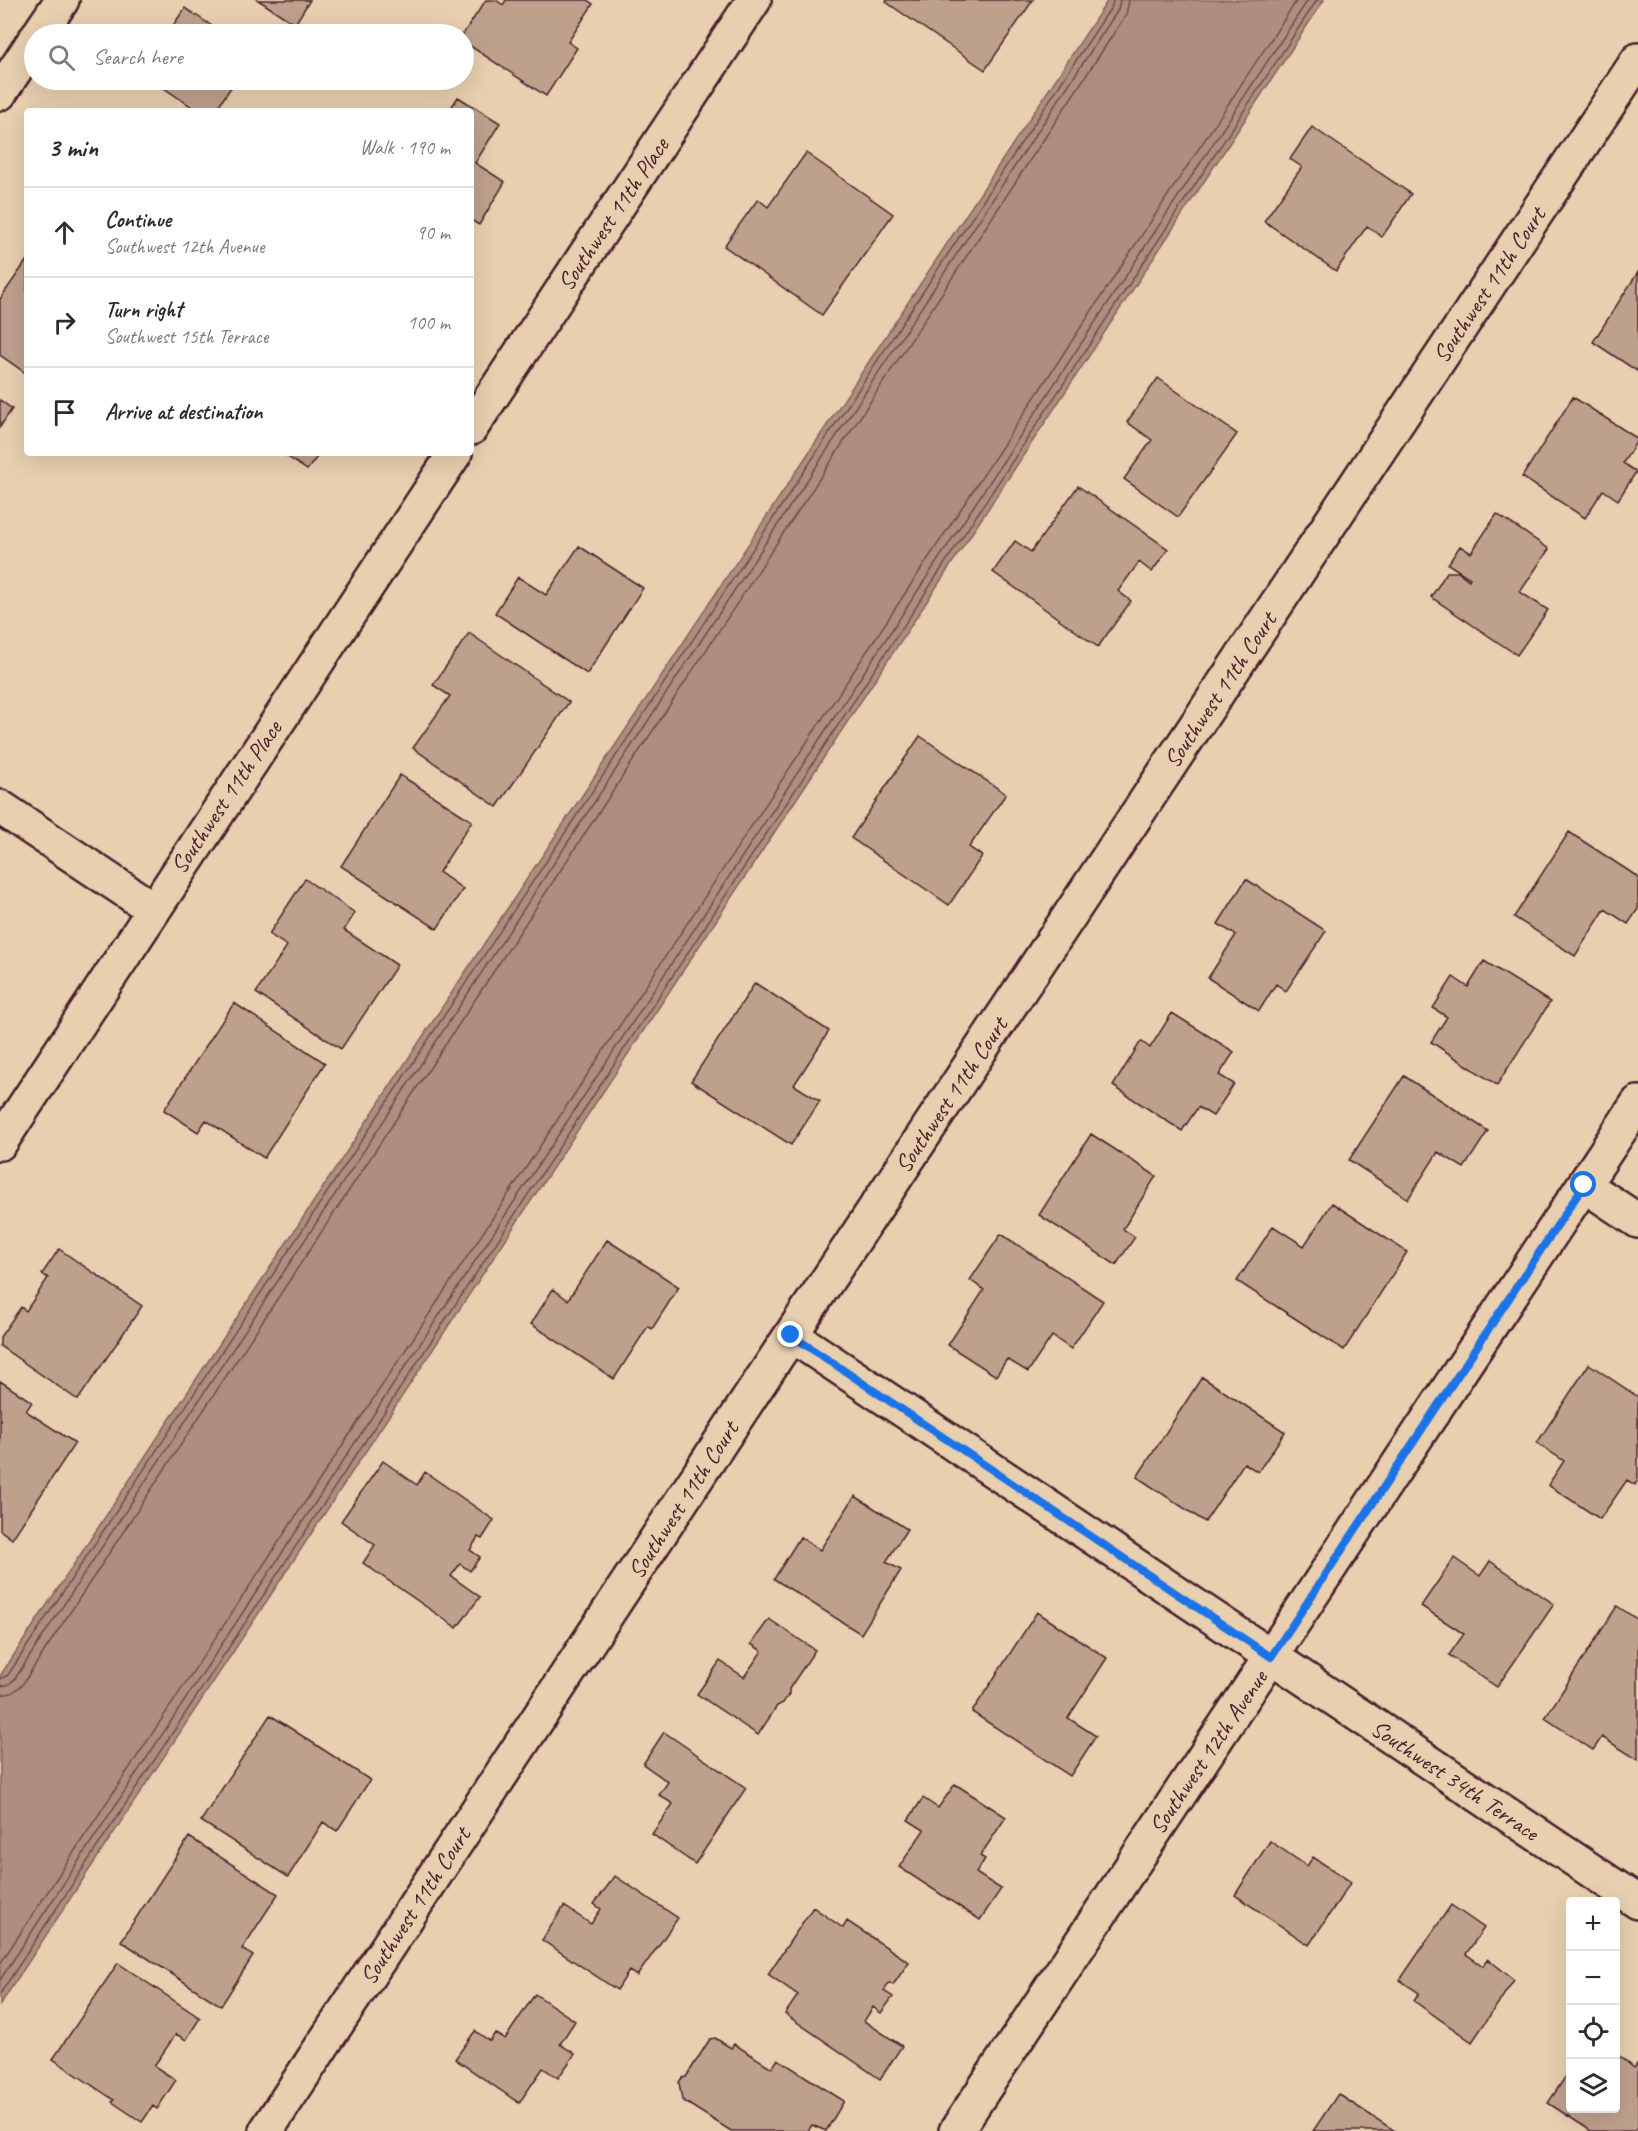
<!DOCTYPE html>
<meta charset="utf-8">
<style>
body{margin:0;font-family:Caveat,sans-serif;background:#f2f2f3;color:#2b2b33}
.controls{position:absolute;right:18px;bottom:18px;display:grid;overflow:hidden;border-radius:6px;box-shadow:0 6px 24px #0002}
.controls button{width:54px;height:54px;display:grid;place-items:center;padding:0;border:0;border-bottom:2px solid #e1e1e2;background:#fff;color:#2b2b33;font:30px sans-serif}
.stop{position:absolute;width:18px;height:18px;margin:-14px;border:4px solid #1a73e8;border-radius:50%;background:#fff}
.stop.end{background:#1a73e8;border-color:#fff;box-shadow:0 2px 6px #0008}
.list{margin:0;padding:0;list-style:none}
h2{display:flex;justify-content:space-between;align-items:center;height:78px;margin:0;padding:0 24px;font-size:26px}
h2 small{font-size:20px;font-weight:400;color:#7c7c81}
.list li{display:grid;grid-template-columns:39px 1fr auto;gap:18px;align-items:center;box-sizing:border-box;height:90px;padding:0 24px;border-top:2px solid #e1e1e2}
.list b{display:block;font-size:22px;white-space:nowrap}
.list p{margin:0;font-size:20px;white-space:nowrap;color:#7c7c81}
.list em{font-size:20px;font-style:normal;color:#7c7c81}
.icon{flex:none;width:33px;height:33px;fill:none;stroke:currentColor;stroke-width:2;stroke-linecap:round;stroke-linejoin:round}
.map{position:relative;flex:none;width:1638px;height:2131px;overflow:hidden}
.search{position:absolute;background:#fff;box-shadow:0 6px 24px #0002;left:24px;top:24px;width:450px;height:66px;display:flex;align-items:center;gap:15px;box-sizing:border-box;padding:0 21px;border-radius:33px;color:#7c7c81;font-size:22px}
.panel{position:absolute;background:#fff;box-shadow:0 6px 24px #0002;left:24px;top:108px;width:450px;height:348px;border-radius:6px}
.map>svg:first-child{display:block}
.water{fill:#ae8e7e;stroke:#86625d;stroke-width:1.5}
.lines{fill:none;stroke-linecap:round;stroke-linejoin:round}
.shore{stroke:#724b4c;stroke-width:1.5}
.building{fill:#bea18d;stroke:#4a1f2b;stroke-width:1.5}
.minor-casing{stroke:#4a1f2b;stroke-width:38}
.minor{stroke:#e7cfaf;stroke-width:33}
.route{stroke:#1a73e8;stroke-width:8}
.labels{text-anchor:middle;stroke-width:6;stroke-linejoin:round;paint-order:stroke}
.street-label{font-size:24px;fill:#4a1f2b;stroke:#e7cfaf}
</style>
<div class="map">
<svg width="1638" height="2131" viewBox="0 0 1638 2131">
<rect width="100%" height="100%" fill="#e7cfaf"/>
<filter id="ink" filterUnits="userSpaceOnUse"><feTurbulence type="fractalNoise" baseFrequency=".0167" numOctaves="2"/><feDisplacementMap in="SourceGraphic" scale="12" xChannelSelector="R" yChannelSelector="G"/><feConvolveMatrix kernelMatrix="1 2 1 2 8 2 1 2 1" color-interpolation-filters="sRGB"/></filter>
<g filter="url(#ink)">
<path class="water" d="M1108 0H1324L0 2005V1676Z"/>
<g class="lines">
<path class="shore" d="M0 1679 8 1675 1112 6 1113 0
M0 1686 8 1685 14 1680 1118 10 1120 0
M0 1695 12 1693 22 1685 1126 15 1129 0
M0 1964 1297 0
M0 1980 1308 0
M0 1994 1317 0"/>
</g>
<path class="building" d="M258 0H310L295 24Z
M486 0H496L503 5 506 0H587L593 4 568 42 577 48 546 96 464 42 463 34Z
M887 0H1033L985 70 886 2Z
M185 8 224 34H167Z
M152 80H236L215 111H198Z
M458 97 500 123 475 163 505 182 479 225 471 220V111H449Z
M1312 127 1411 194 1382 237 1367 226 1336 271 1264 221 1302 167 1290 159Z
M806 153 893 214 822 315 724 246 758 199 768 207Z
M27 260V374L0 355V299Z
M1638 272V370L1637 371 1593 342Z
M1158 378 1237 434 1178 517 1124 479 1152 440 1127 422Z
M1573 397 1638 439 1623 463 1636 472 1618 500 1603 490 1585 518 1522 477Z
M0 400 12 409 0 427Z
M282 453H320L307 470Z
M1078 486 1168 549 1152 572 1139 562 1118 591 1131 601 1098 647 993 572 1015 541 1031 552Z
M1497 514 1549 549 1520 592 1548 610 1517 655 1431 597 1447 572H1458L1469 580 1470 578 1448 564 1460 546 1471 553Z
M579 546 643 588 587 674 495 613 518 577 546 595Z
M469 633 569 702 497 807 413 748 450 696 433 685Z
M920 736 1006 794 969 847 982 856 949 905 851 838Z
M400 775 472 821 439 872 463 889 437 929 341 866Z
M1569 832 1638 877V909L1628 924 1605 909 1575 956 1514 917Z
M305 879 355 913 344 930 397 965 341 1049 256 993 287 946 269 934Z
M1246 879 1326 931 1286 991 1276 984 1259 1011 1208 978 1236 935 1218 924Z
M1484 961 1550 1002 1497 1085 1431 1042 1447 1017 1433 1008 1453 977 1468 987Z
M755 983 829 1031 794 1085 820 1101 791 1145 691 1081Z
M234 1003 325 1063 264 1158 206 1120 198 1132 164 1110Z
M1172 1013 1234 1052 1219 1075 1234 1084 1213 1116 1198 1107 1182 1131 1113 1086 1141 1041 1150 1048Z
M1404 1076 1488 1131 1464 1168 1438 1152 1408 1199 1349 1160Z
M1091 1134 1156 1176 1123 1229 1135 1237 1116 1265 1039 1215Z
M1332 1203 1407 1252 1344 1350 1237 1281 1273 1226 1304 1246Z
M1001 1234 1103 1301 1071 1349 1052 1336 1028 1372 1007 1359 996 1376 948 1345 984 1290 970 1280Z
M607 1240 679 1287 652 1329 648 1326 614 1379 531 1324 553 1289 568 1300Z
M59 1249 142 1306 78 1400 0 1346V1337L21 1307 26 1311 48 1278 42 1274Z
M1589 1364 1638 1397V1479L1635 1485 1627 1480 1600 1519 1548 1485 1564 1461 1537 1443Z
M1202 1377 1285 1432 1258 1472 1244 1463 1205 1522 1137 1477Z
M0 1381 32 1402 26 1411 75 1443 12 1539 0 1530Z
M383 1461 417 1485 425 1472 494 1520 482 1539 478 1537 470 1550 480 1557 470 1571 460 1564 451 1576 480 1597 457 1628 363 1563 375 1545 341 1521Z
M855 1496 907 1529 886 1562 901 1570 861 1634 774 1579 800 1537 820 1550Z
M1454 1558 1480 1576 1490 1561 1554 1604 1497 1687 1449 1655 1464 1634 1421 1606Z
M1617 1606 1638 1620V1760L1602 1737 1593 1750 1545 1718Z
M1037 1612 1107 1658 1068 1718 1096 1736 1070 1776 972 1712Z
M769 1619 815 1650 789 1689V1694L783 1703 777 1706 758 1735 697 1694 720 1661 744 1677 762 1651 751 1644Z
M270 1715 370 1780 337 1831 323 1822 288 1877 201 1821Z
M664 1732 746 1788 695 1864 652 1834 673 1804 659 1795 668 1782 643 1764Z
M955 1784 1006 1817 980 1856 985 1859 976 1873 1001 1889 980 1920 899 1867 924 1830 908 1820 923 1798 938 1808Z
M189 1837 278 1894 242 1949 253 1956 221 2006 121 1941Z
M1270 1841 1307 1866 1313 1857 1351 1882 1309 1945 1235 1895Z
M615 1876 678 1918 637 1976 629 1971 617 1990 542 1940 564 1906 591 1924 601 1909 594 1904Z
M1451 1905 1484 1928 1466 1954 1483 1966 1488 1959 1514 1980 1472 2042 1414 2001 1419 1993 1400 1980Z
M813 1907 843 1928 847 1921 909 1962 893 1985 889 1983 884 1991 893 1997 881 2013 873 2007 864 2021 902 2046 880 2079 785 2014 798 1995 768 1974Z
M118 1963 200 2018 186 2040 176 2034 154 2066 176 2080 157 2109 153 2106 142 2122 112 2102 114 2100 53 2059Z
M535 1994 575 2021 560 2044 575 2054 558 2078 543 2068 519 2103 455 2059 475 2031 490 2041 495 2033 505 2039Z
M715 2038 731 2048 734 2044 772 2068 778 2059 844 2101 826 2131 812 2125 808 2131H731L682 2100 679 2082 682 2078 686 2077 710 2039Z
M1616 2053 1634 2068 1637 2064 1638 2065V2127L1635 2131H1591L1548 2103 1570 2070V2108H1616Z
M1338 2094 1395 2131H1313Z"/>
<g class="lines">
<defs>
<path id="minor" d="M39 34 62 0
M0 93 34 41
M471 428 754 0
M0 807 153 909
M0 1143 455 453
M1584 1185 1638 1221
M791 1335 1638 1902
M266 2131 791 1335 1638 60
M956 2131 1638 1103"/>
</defs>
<use href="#minor" class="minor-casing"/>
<use href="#minor" class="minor"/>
</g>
</g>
<g class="lines" filter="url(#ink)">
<path class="route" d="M791 1335 1271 1657 1584 1185"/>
</g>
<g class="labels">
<g class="street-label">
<text transform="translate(613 214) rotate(-56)" y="8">Southwest 11th Place</text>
<text transform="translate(1489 285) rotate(-56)" y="8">Southwest 11th Court</text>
<text transform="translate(1220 690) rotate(-56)" y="8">Southwest 11th Court</text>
<text transform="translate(226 797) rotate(-56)" y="8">Southwest 11th Place</text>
<text transform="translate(951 1095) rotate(-56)" y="8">Southwest 11th Court</text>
<text transform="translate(683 1500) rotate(-57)" y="8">Southwest 11th Court</text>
<text transform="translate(1208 1752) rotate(-56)" y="8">Southwest 12th Avenue</text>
<text transform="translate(1455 1780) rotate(34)" y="8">Southwest 34th Terrace</text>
<text transform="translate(415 1906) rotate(-57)" y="8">Southwest 11th Court</text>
</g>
</g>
</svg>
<div class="controls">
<button>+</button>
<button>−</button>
<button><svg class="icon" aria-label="locate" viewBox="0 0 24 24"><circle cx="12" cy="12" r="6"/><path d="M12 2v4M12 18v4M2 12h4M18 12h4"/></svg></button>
<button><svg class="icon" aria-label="layers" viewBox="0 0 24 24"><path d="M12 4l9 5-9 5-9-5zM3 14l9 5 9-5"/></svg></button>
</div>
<div class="stop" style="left:1584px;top:1185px"></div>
<div class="stop end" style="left:791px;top:1335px"></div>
<div class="search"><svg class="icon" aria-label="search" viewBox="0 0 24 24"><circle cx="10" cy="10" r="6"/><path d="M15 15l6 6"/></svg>Search here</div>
<section class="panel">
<h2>3 min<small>Walk · 190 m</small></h2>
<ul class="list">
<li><svg class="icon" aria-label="ahead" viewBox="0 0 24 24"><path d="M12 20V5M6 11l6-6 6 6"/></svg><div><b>Continue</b><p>Southwest 12th Avenue</p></div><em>90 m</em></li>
<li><svg class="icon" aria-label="right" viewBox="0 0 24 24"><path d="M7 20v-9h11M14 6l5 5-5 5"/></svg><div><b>Turn right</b><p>Southwest 15th Terrace</p></div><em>100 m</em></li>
<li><svg class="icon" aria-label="arrive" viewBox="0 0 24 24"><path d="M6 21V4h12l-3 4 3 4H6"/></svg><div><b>Arrive at destination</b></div></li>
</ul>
</section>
</div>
